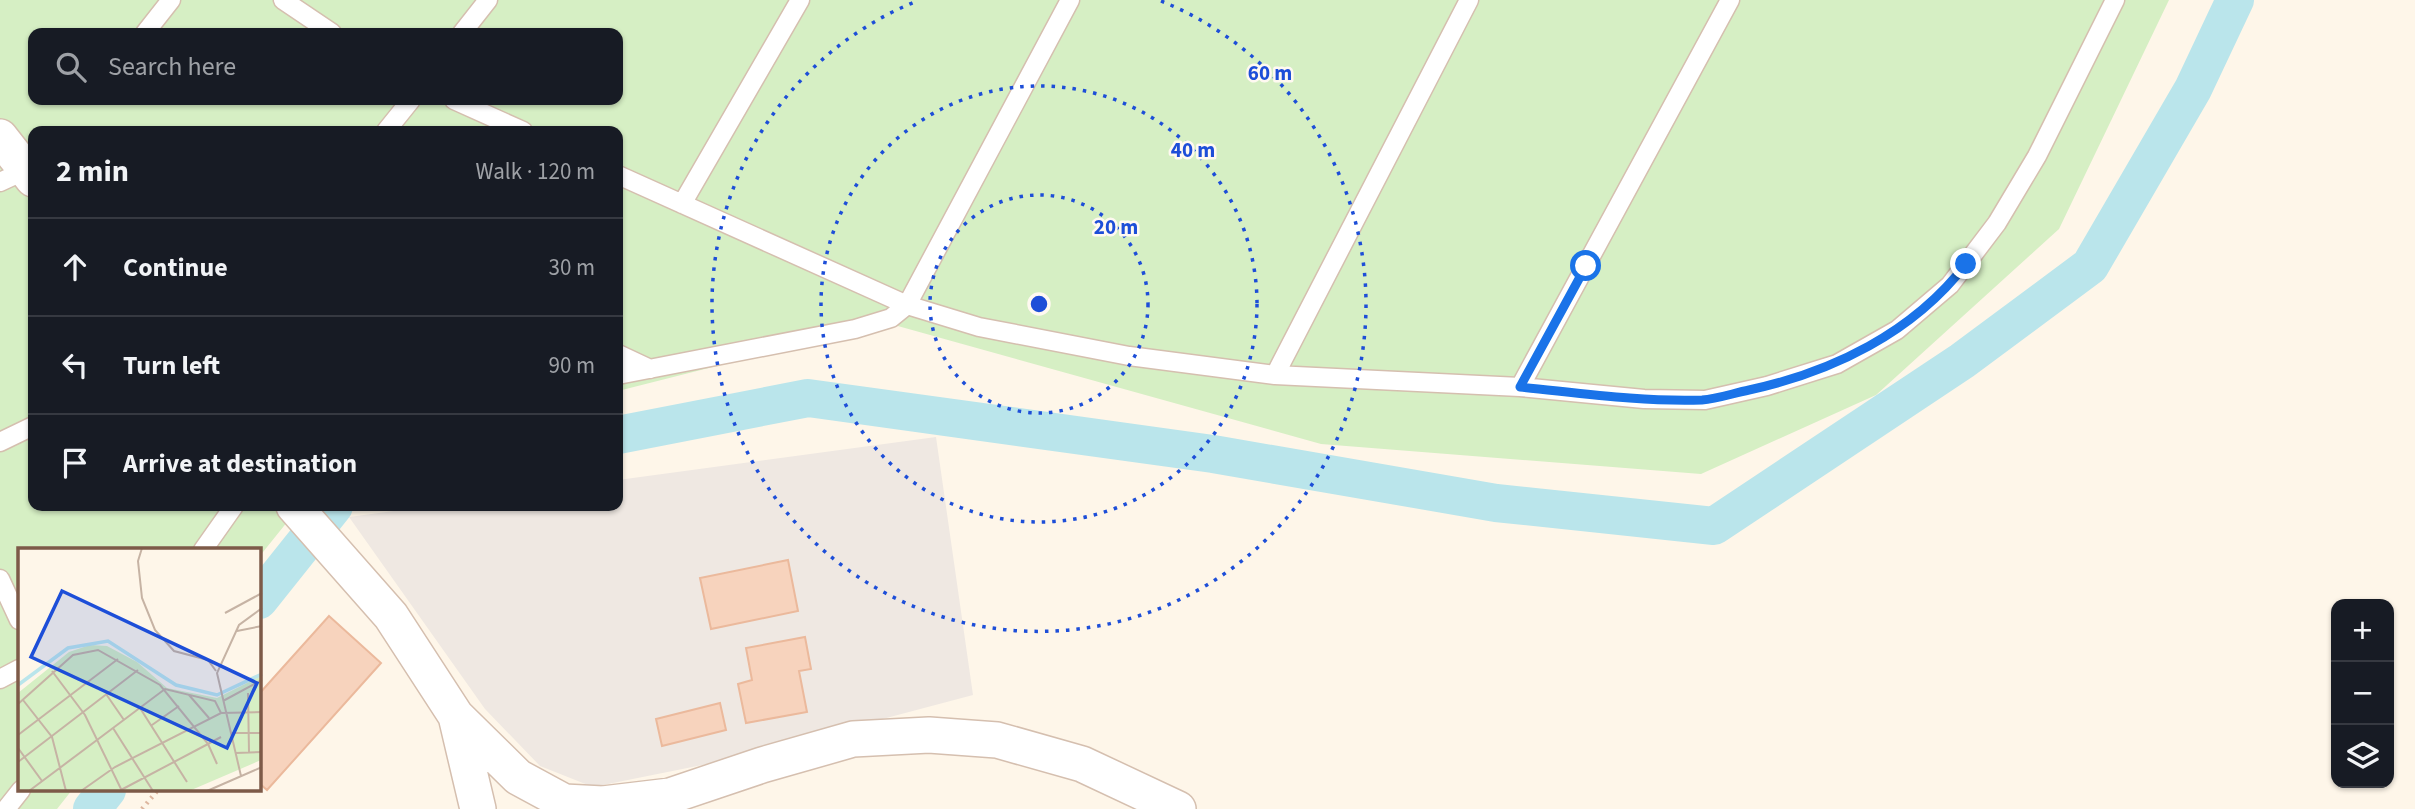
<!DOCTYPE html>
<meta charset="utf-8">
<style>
body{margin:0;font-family:"Source Sans 3",sans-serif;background:#20242c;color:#f1f3f6}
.controls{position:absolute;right:21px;bottom:21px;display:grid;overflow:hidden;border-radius:14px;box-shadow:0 2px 5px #0004}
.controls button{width:63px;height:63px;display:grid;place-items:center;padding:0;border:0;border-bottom:2px solid #363941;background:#171b24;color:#f1f3f6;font:35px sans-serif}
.stop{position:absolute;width:21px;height:21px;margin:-16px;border:5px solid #1a73e8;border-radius:50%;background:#fff}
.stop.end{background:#1a73e8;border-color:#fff;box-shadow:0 2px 7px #0008}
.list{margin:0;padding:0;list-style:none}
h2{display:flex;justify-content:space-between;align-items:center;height:91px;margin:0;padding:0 28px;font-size:30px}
h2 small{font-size:23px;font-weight:400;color:#9ea1a6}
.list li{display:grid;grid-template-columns:46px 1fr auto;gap:21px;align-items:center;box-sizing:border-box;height:98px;padding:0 28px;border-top:2px solid #363941}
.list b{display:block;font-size:26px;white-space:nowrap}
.list em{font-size:23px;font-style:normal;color:#9ea1a6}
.icon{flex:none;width:38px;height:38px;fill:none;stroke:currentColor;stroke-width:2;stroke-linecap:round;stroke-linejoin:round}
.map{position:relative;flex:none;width:2415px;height:809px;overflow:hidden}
.search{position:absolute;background:#171b24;box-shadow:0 2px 5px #0004;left:28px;top:28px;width:595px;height:77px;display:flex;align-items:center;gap:18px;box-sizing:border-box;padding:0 24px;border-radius:14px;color:#9ea1a6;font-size:26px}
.panel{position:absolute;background:#171b24;box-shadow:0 2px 5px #0004;left:28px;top:126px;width:595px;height:385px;border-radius:14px}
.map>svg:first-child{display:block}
.industrial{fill:#efe8e2}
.green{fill:#d6efc4;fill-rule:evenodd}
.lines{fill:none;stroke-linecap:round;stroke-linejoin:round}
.canal{stroke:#bae5eb;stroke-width:38}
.building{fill:#f7d3bd;stroke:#ebb99c;stroke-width:2}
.lane-casing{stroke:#d5bfaf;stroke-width:21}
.street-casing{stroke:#d5bfaf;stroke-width:38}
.path{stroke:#ddb69f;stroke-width:4.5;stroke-dasharray:2 5;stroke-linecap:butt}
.lane{stroke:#fff;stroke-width:18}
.street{stroke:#fff;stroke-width:35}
.route{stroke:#1a73e8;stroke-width:9}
.ring{fill:none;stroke:#1d4ed8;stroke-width:3.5;stroke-dasharray:3.5 7}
.inset-river{fill:none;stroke:#bae5eb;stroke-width:3.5}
.inset-road{fill:none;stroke:#c6b3a4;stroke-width:2}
.view{fill:#1d4ed8;fill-opacity:0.15;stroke:#1d4ed8;stroke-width:3.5}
.inset-edge{fill:none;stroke:#7d5a48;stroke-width:3.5}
.centre{fill:#1d4ed8;stroke:#fff9f1;stroke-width:3.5}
.ring-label{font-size:21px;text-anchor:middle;font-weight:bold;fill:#1d4ed8;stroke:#fff9f1;stroke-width:5;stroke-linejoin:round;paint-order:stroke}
</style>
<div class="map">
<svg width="2415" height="809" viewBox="0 0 2415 809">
<rect width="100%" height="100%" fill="#fef6e9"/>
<path class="industrial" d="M936 437 973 695 732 759 593 787 540 766 485 709 349 517 431 506H618V480Z"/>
<path class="green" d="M0 0H2169L2059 229 1876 395 1701 474 1321 444 887 323 618 391V131H33V506H300L259 557V550H19V790H72L57 809H0ZM33 33H618V100H33Z"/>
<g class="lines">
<path class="canal" d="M618 435 808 398 1213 454 1496 503 1714 526 1962 361 2090 266 2193 89 2235 0
M259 600 334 506
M92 809 107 790"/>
</g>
<path class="building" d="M788 560 798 611 711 629 700 578Z
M329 616 381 663 267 790 259 783V694Z
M805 637 811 669 799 671 807 712 746 723 738 684 752 680 746 648Z
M720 703 726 730 662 746 656 719Z"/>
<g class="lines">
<defs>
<path id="lane" d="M283 0 332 33
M145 33 171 0
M462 33 488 0
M454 100 523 131
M386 131 411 100
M618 175 907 305 979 327 1129 356 1275 375 1520 387 1644 399 1705 400 1767 386 1837 364 1897 330 1950 285 1997 223 2037 156 2115 0
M0 182 26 170
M682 204 800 0
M618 354 650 369
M618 375 855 329 891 318 907 305 1070 0
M1275 375 1469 0
M1520 387 1730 0
M0 442 33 426
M203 550 234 506
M0 579 19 620
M0 679 19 669
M6 809 21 790"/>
<path id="street" d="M0 137 33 179
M294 506 391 616 456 716 478 809
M456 716 518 777 564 802 603 804 670 796 762 765 853 739 929 735 997 740 1082 764 1178 809"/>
</defs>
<use href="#lane" class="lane-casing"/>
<use href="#street" class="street-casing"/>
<path class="path" d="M142 809 158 790"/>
<use href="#lane" class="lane"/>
<use href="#street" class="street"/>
</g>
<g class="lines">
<path class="route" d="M1586 266 1520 387C1580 393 1641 402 1702 400 1717 399 1734 393 1749 390 1832 372 1913 333 1966 264"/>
</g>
<g class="ring">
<circle cx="1039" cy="304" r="109"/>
<circle cx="1039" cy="304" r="218"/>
<path d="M1161 1A327 327 0 1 1 917 1"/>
</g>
<g transform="translate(18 548)">
<rect width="243" height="243" fill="#fef6e9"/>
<path d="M72 97 89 98 119 114 149 140 199 150 243 128V212L171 243H0V145L51 104Z" fill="#d6efc4"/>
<path class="inset-river" d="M0 137 50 100 90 93 158 137 199 147 244 126"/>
<path class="inset-road" d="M124 0 120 13 124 50 137 82 156 103 190 112 198 123M207 65 244 45M219 83 244 78M34 123 67 167 104 243M230 145 231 204M88 146 106 172M171 147 191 170M5 152 34 189 48 243M205 153 244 132M0 156 55 107 80 102 142 137 190 196 203 189M122 160 169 234M134 177 161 158M95 180 135 243M213 185H244M0 187 100 111M0 200 24 233M218 205 244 204M0 214 120 122M223 228 199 125 221 77 244 60M11 243 147 141 197 153 203 165M63 243 97 219 203 165 244 164M101 243 190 196 199 216M189 243 244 219"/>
<path class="view" d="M44 43 239 135 209 200 13 109Z"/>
<rect width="243" height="243" class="inset-edge"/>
</g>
<circle cx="1039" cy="304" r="10" class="centre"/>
<g class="ring-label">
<text x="1270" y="80">60 m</text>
<text x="1193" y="157">40 m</text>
<text x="1116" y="234">20 m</text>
</g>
</svg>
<div class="controls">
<button>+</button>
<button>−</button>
<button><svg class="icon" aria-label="layers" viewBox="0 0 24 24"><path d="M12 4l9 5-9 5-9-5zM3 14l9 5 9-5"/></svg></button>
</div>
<div class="stop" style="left:1586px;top:266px"></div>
<div class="stop end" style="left:1966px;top:264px"></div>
<div class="search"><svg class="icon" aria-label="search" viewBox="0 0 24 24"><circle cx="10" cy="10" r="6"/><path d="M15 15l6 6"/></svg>Search here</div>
<section class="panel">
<h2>2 min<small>Walk · 120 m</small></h2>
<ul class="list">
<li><svg class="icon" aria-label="ahead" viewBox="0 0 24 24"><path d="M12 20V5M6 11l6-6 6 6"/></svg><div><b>Continue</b></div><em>30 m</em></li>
<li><svg class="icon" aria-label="left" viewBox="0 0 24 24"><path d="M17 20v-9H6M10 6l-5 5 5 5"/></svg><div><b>Turn left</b></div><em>90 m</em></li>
<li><svg class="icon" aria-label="arrive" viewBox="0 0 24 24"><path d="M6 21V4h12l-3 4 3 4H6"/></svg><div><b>Arrive at destination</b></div></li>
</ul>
</section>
</div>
